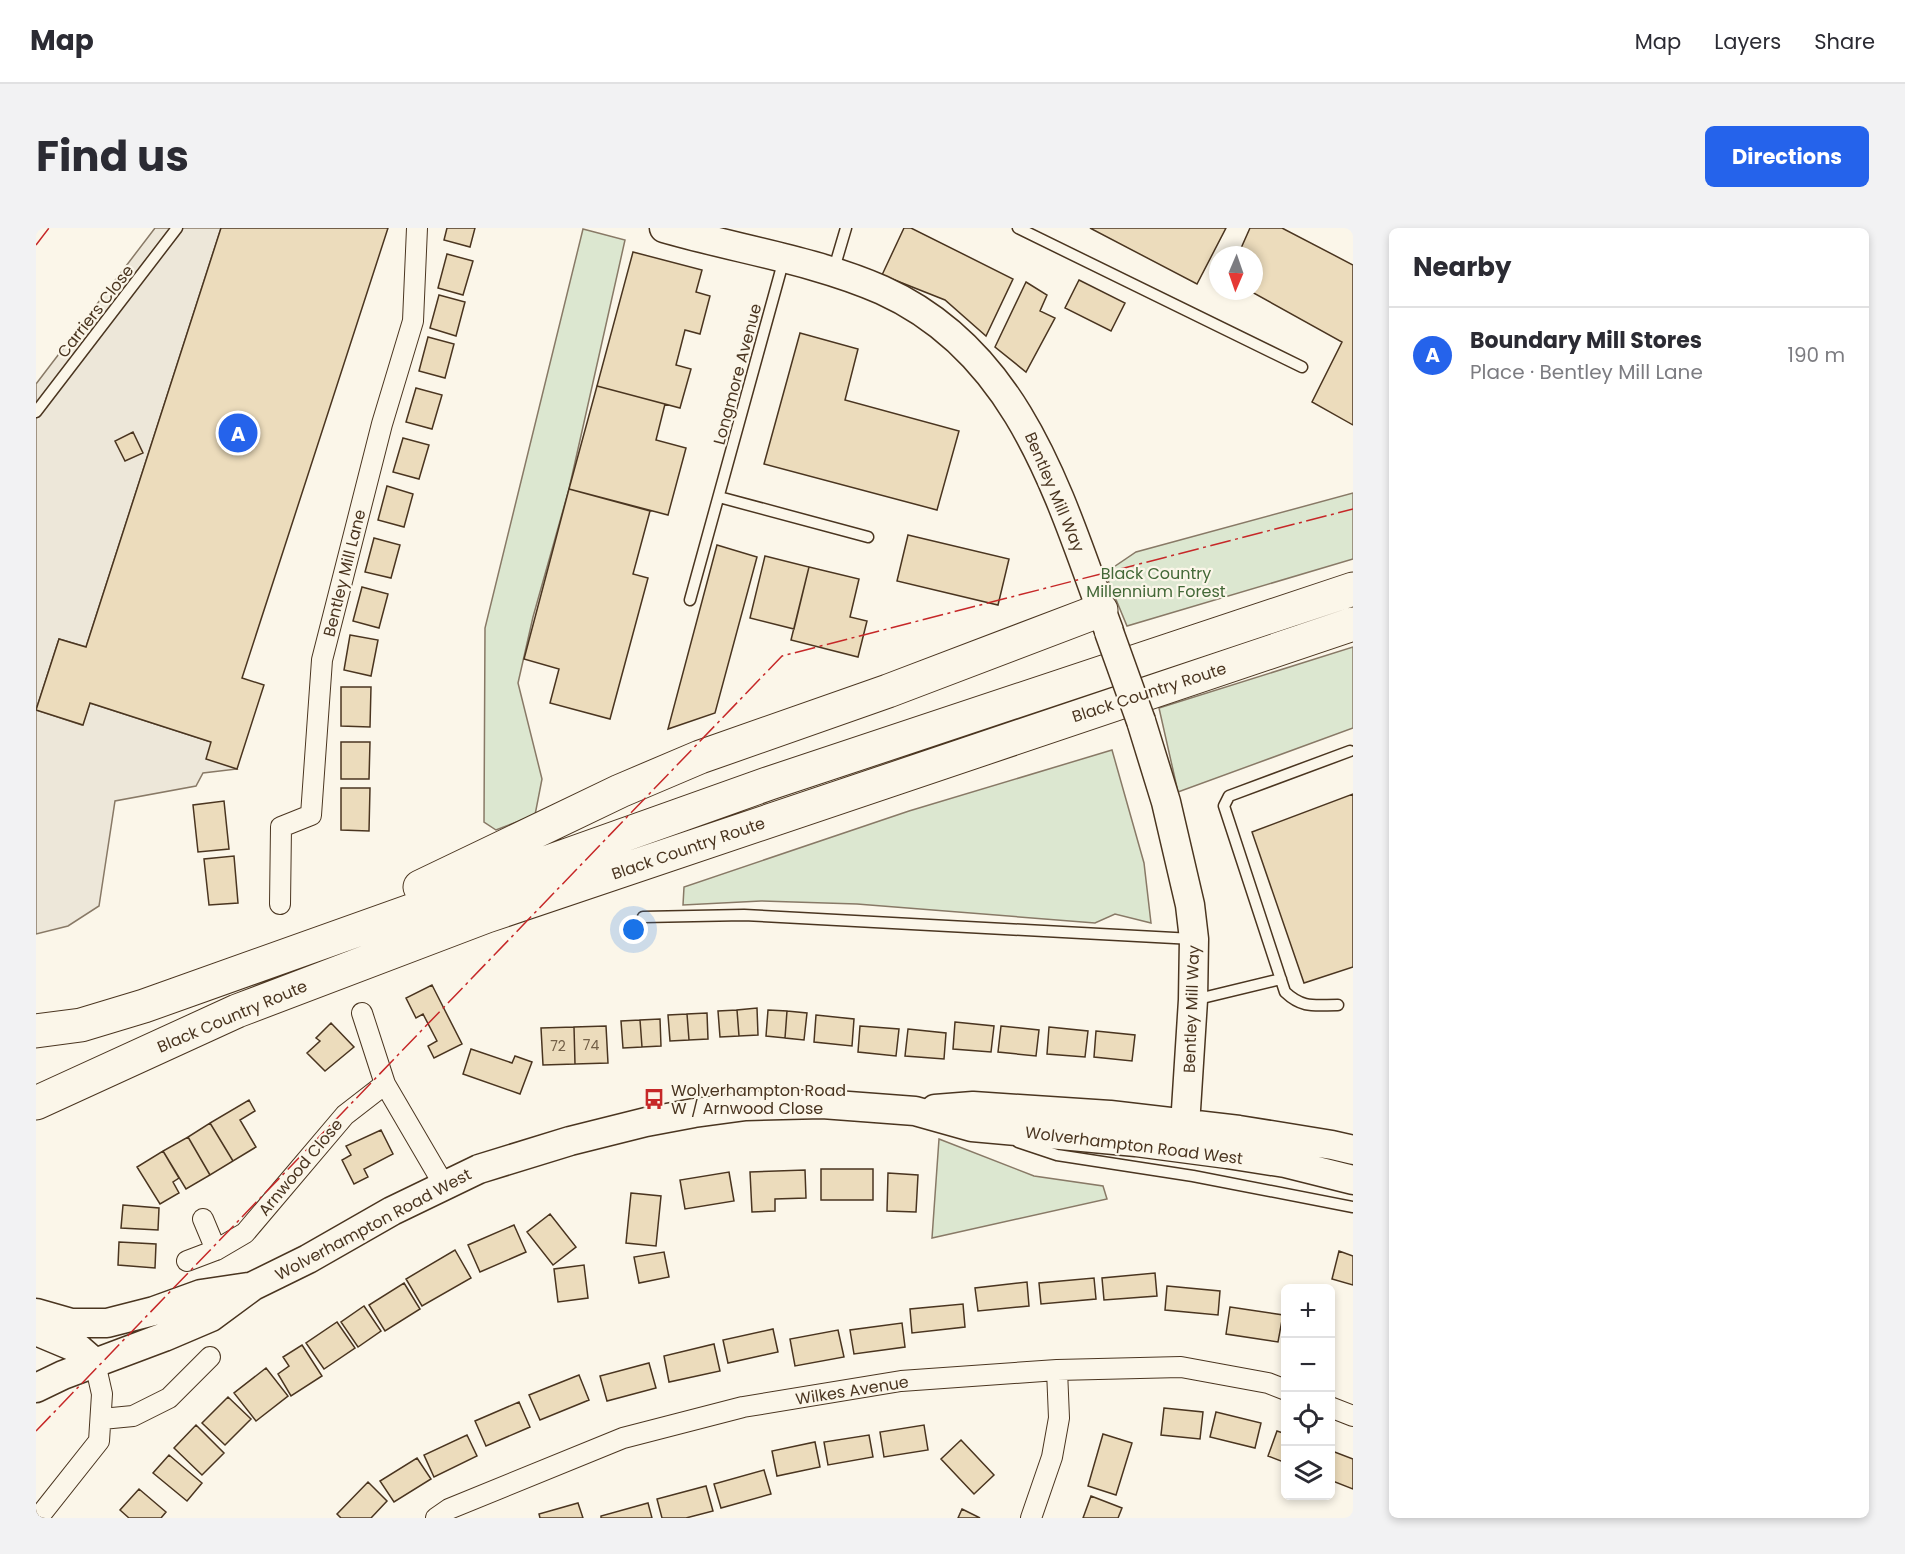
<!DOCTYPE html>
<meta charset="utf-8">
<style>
body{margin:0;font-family:Poppins,sans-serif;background:#f2f2f3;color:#2b2b33}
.controls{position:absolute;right:18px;bottom:18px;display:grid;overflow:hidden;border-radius:9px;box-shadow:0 3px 9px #0003}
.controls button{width:54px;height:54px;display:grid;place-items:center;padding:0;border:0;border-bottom:2px solid #e1e1e2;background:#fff;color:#2b2b33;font:30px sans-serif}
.compass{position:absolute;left:1173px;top:18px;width:54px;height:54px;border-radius:50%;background:#fff;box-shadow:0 3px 9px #0003;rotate:182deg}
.you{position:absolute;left:598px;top:702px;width:21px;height:21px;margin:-15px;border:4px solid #fff;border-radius:50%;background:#1a73e8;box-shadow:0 0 0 9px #1a73e833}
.badge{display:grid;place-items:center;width:39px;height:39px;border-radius:50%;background:#2563eb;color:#fff;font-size:20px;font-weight:700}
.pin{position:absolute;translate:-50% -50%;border:3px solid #fff;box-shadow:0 2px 6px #0006}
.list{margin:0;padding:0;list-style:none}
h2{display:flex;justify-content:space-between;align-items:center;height:78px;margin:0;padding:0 24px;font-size:26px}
h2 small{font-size:20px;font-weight:400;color:#7c7c81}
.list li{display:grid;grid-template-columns:39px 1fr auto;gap:18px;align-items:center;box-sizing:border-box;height:96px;padding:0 24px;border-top:2px solid #e1e1e2}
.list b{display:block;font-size:22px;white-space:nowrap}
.list p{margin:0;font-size:20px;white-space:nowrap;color:#7c7c81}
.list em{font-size:20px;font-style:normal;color:#7c7c81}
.icon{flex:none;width:33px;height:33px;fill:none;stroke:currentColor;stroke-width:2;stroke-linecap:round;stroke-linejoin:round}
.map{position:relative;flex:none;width:1317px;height:1290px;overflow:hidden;border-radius:9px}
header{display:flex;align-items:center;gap:36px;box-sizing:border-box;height:84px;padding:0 30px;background:#fff;border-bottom:2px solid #e1e1e2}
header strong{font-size:28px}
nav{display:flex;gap:33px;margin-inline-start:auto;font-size:21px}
.intro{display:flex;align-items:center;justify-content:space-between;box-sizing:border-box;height:144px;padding:0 36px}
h1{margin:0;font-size:42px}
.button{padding:15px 27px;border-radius:9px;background:#2563eb;color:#fff;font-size:21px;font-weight:700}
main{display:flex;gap:36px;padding:0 36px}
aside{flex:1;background:#fff;border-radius:9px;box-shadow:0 3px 9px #0003}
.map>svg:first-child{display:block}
.green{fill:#dce7d0;stroke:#887966;stroke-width:1.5}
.parking{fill:#ede7d9;stroke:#887966;stroke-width:1.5}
.building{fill:#ecdcbc;stroke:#4a3520;stroke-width:1.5}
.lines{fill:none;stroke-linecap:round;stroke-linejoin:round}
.lane-casing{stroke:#4a3520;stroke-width:13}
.street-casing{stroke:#4a3520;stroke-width:22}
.secondary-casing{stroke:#4a3520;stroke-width:31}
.highway-casing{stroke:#4a3520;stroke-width:35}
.lane{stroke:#fbf6e9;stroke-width:10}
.street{stroke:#fbf6e9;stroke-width:20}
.secondary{stroke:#fbf6e9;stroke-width:28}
.highway{stroke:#fbf6e9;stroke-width:33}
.secondary-bridge-casing{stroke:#4a3520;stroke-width:31;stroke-linecap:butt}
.secondary-bridge{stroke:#fbf6e9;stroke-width:28}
.power{stroke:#c62828;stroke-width:1.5;stroke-dasharray:21 4.5 3 4.5;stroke-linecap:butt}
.labels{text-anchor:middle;stroke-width:4.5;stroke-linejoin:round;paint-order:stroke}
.number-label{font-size:14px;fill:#725f47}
.street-label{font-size:16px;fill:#4a3520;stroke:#fbf6e9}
.park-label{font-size:16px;fill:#436837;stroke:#fbf6e9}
.poi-label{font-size:16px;fill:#4a3520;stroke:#fbf6e9;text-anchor:start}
</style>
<header>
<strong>Map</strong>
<nav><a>Map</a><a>Layers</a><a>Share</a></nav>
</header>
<div class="intro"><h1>Find us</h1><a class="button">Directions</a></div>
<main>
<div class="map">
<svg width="1317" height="1290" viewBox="0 0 1317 1290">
<rect width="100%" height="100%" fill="#fbf6e9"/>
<path class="green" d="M547 1 589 12 533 261 497 389 482 455 506 551 499 587 460 602 448 594 449 400Z
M1317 265V331L1091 398 1069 345 1100 324Z
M1317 419V500L1142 564 1123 480Z
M1076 522 1108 635 1115 695 1079 686 1059 695 821 676 725 673 647 677 648 659 873 583Z
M903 911 998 948 1067 958 1071 971 896 1010Z"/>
<path class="parking" d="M119 0H185L50 419 23 411 0 482 46 497 54 475 175 514 201 541 167 545 160 558 79 573 63 678 32 698 0 706V156Z"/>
<path class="building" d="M185 0H352L206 450 228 457 201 541 170 531 175 514 54 475 47 497 0 482 23 411 50 419Z
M411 0H439L434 19 408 12Z
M868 0H875L977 51 950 108 909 72 846 47Z
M1054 0H1190L1161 56Z
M1214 0H1246L1317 37V197L1276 174 1306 114 1214 63H1218V27H1202Z
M597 24 666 42 660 64 674 68 664 106 649 102 640 137 655 141 644 180 561 158Z
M411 26 437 33 427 67 402 60Z
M1043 52 1089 75 1075 103 1029 80Z
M990 54 1011 67 1004 83 1019 90 990 144 959 119Z
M403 67 429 74 420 108 394 100Z
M764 105 822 121 809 172 923 203 901 282 728 236Z
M392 109 418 116 409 150 383 143Z
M561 158 629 176 620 212 650 220 632 287 533 261Z
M380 160 406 167 396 201 370 194Z
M97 204 107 225 89 233 79 213Z
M367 210 393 217 383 251 357 244Z
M351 258 377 266 368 299 342 292Z
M533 261 614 283 597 346 612 350 574 491 514 475 523 441 488 431Z
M872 307 973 331 962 377 861 353Z
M338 310 364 317 355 350 329 344Z
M681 317 721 329 679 485 632 501Z
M729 328 773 339 758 401 714 390Z
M773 339 823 351 814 389 831 393 822 429 755 412Z
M326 359 352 366 343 400 317 393Z
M314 407 342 412 335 448 308 442Z
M305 459H335L334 499 305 498Z
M305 514H334L333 551H305Z
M305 560H334L333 603 305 602Z
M1317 566V739L1268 755 1216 604Z
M188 573 193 621 162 624 157 577Z
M198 628 202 675 173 677 168 631Z
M396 757 426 816 398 830 392 818 401 813 387 786 380 790 370 770Z
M721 780 722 807 703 808 701 782Z
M701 782 703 808 684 809 682 783Z
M732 782 751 783 749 810 730 808Z
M751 783 771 785 768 812 749 810Z
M671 785 672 811 653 812 651 786Z
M651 786 653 812 634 813 632 787Z
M780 787 818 791 816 818 778 814Z
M624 791 625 818 606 819 604 792Z
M604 792 606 819 587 820 585 793Z
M919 794 958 798 955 824 917 821Z
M295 795 318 819 289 843 271 825 284 813 280 810Z
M570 798 572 835 539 836 538 799Z
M824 798 863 801 860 828 822 824Z
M965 798 1003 802 1000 828 962 824Z
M538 799 539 836 507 837 505 800Z
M1013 799 1052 803 1049 829 1011 826Z
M872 801 910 805 908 831 869 828Z
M1060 803 1099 807 1096 833 1058 829Z
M435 821 476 835 479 828 496 834 484 866 427 846Z
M213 872 219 883 204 892 220 919 197 933 174 895Z
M174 895 197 933 174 947 152 909Z
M345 902 357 926 328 941 332 949 318 956 306 932 315 927 310 918Z
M152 909 174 947 150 961 127 923Z
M127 923 143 950 137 954 143 965 124 976 101 939Z
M785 941H837V972H785Z
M769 942 770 970 739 971V983L716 984 714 944Z
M693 944 698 973 649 981 644 952Z
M852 945 882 947 880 984 851 983Z
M595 965 625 968 620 1018 590 1015Z
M87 977 123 980 122 1002 85 1000Z
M514 986 540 1019 517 1037 491 1004Z
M478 997 490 1024 444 1044 432 1017Z
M83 1014 120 1016 119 1040 82 1037Z
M419 1022 435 1050 386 1078 370 1051Z
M1303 1023 1317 1028V1057L1296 1051Z
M628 1024 633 1049 603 1055 598 1029Z
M548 1037 552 1070 522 1074 518 1041Z
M1119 1045 1121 1068 1068 1072 1066 1050Z
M1058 1050 1060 1071 1005 1076 1003 1055Z
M991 1054 993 1078 942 1083 939 1060Z
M368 1055 384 1081 349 1103 333 1077Z
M1131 1058 1184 1063 1182 1087 1129 1082Z
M927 1076 929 1099 876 1105 874 1081Z
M328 1078 345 1103 322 1119 305 1094Z
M1194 1079 1247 1087 1242 1114 1190 1106Z
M301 1094 319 1120 288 1141 270 1115Z
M866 1095 869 1119 818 1126 814 1102Z
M737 1101 742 1124 692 1135 687 1112Z
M802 1102 808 1129 759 1138 754 1111Z
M678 1116 684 1143 633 1154 628 1128Z
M266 1117 286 1148 255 1168 242 1146 253 1138 247 1129Z
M613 1135 620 1160 571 1173 564 1148Z
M230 1140 252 1168 220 1193 198 1165Z
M543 1147 553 1172 504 1192 493 1167Z
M192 1169 215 1191 189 1217 166 1195Z
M483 1174 494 1199 450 1218 439 1193Z
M1128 1180 1167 1184 1164 1211 1125 1207Z
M1180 1184 1225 1195 1219 1220 1174 1209Z
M160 1197 188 1225 166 1247 138 1220Z
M888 1197 892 1222 848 1229 844 1204Z
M1241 1203 1250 1206V1235L1232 1228Z
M1067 1206 1096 1215 1080 1267 1052 1258Z
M431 1207 441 1228 398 1249 388 1227Z
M833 1207 837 1229 792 1237 788 1214Z
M925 1212 958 1247 938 1266 905 1231Z
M779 1214 784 1239 741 1248 736 1223Z
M1296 1223 1317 1231V1261L1294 1252Z
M133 1227 166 1255 151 1273 117 1245Z
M381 1230 395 1251 358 1274 344 1253Z
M728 1242 735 1266 685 1280 678 1256Z
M332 1254 351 1273 335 1290H305L301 1286Z
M670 1258 677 1283 650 1290H626L621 1271Z
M103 1261 130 1284 125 1290H93L84 1282Z
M1055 1268 1086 1280 1082 1290H1047Z
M542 1275 547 1290H504L503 1286Z
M612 1275 616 1290H565V1288Z
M926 1281 944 1290H922Z"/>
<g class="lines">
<defs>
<path id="lane" d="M982 0 1266 139
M797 44 810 0
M0 184 141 0
M683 269 832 309
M654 372 748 31
M607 689 708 687 1157 711
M1158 772 1245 751
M1302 777C1279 777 1267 781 1249 764L1188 578 1193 568 1314 523
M982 914 1021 927 1157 948 1317 979"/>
<path id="street" d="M244 676 245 599 275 587 286 432 346 196 377 93 381 0
M326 785 349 856 408 957
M167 991 180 1022
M151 1033 180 1022 209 1005 309 887 349 856
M1294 1179 1317 1188
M66 1191 97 1188 133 1170 174 1129
M2 1290 63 1213 66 1166 59 1135
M400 1290 413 1281 587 1210 707 1179 865 1153 1021 1142 1145 1139 1232 1155 1250 1162
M995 1290 1016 1229 1023 1190 1021 1142"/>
<path id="secondary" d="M628 0C700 21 778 32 846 62 986 125 1024 272 1073 403
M1105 493 1130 574 1154 677 1158 711 1157 772 1148 913
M899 881 937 878 1074 887 1203 902 1296 917 1317 922
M0 1085 35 1095H71L118 1083 165 1066 212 1059
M0 1103 43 1121 59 1135
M0 1160 27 1147 128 1109 175 1089 217 1058 272 1031 356 983 443 941 534 913 610 894 658 885 710 878 786 876 879 883 936 899 1100 914 1191 926 1249 935 1317 952"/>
<path id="highway" d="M384 659 584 563 664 529 852 463 1065 382
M0 803 45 797 108 778 734 555 1317 361
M0 875 201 783 451 688 1317 396"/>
</defs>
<use href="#lane" class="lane-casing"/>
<use href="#street" class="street-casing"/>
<use href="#secondary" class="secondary-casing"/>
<use href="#highway" class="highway-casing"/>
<use href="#lane" class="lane"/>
<use href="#street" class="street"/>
<use href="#secondary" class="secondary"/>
<use href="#highway" class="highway"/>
<defs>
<path id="secondary-bridge" d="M1073 404 1105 493"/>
</defs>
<use href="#secondary-bridge" class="secondary-bridge-casing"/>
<use href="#secondary-bridge" class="secondary-bridge"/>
<path class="power" d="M0 17 13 0
M0 1203 746 428 1317 281"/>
</g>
<defs>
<symbol id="bus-bare" viewBox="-9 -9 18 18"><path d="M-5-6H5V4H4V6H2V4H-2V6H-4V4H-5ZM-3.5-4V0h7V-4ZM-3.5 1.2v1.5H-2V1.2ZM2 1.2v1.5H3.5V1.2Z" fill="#c62828" stroke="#fbf6e9" stroke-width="2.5" paint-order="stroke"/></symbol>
</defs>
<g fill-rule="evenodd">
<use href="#bus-bare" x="603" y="856" width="30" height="30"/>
</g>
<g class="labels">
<g class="number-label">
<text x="555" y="822">74</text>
<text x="522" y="823">72</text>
</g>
<g class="street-label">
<text transform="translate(59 83) rotate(-52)" y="6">Carriers Close</text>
<text transform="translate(701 146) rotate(-75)" y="6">Longmore Avenue</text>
<text transform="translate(1019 264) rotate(67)" y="6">Bentley Mill Way</text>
<text transform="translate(308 345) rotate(-76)" y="6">Bentley Mill Lane</text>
<text transform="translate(1113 464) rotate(-18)" y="6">Black Country Route</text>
<text transform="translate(652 620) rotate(-19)" y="6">Black Country Route</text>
<text transform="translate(1155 781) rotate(-88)" y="6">Bentley Mill Way</text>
<text transform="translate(196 788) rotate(-23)" y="6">Black Country Route</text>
<text transform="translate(1098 917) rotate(7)" y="6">Wolverhampton Road West</text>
<text transform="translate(264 939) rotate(-50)" y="6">Arnwood Close</text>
<text transform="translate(337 996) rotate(-28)" y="6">Wolverhampton Road West</text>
<text transform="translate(816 1162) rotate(-9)" y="6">Wilkes Avenue</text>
</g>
<g class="park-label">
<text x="1120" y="351">Black Country<tspan x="1120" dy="18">Millennium Forest</tspan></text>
</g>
<g class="poi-label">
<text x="635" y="868">Wolverhampton Road<tspan x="635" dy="18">W / Arnwood Close</tspan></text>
</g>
</g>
</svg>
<div class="controls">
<button>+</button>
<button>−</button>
<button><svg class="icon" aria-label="locate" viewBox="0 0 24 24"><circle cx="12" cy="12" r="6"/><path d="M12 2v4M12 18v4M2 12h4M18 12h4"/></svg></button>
<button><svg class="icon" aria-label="layers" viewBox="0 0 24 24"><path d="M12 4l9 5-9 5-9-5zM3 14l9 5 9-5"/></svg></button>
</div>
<svg class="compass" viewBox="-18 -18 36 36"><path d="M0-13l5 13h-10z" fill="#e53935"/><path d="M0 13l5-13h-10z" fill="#7c7c81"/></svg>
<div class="you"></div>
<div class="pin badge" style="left:202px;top:205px">A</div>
</div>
<aside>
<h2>Nearby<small></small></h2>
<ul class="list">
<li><span class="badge">A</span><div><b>Boundary Mill Stores</b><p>Place · Bentley Mill Lane</p></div><em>190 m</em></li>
</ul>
</aside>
</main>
